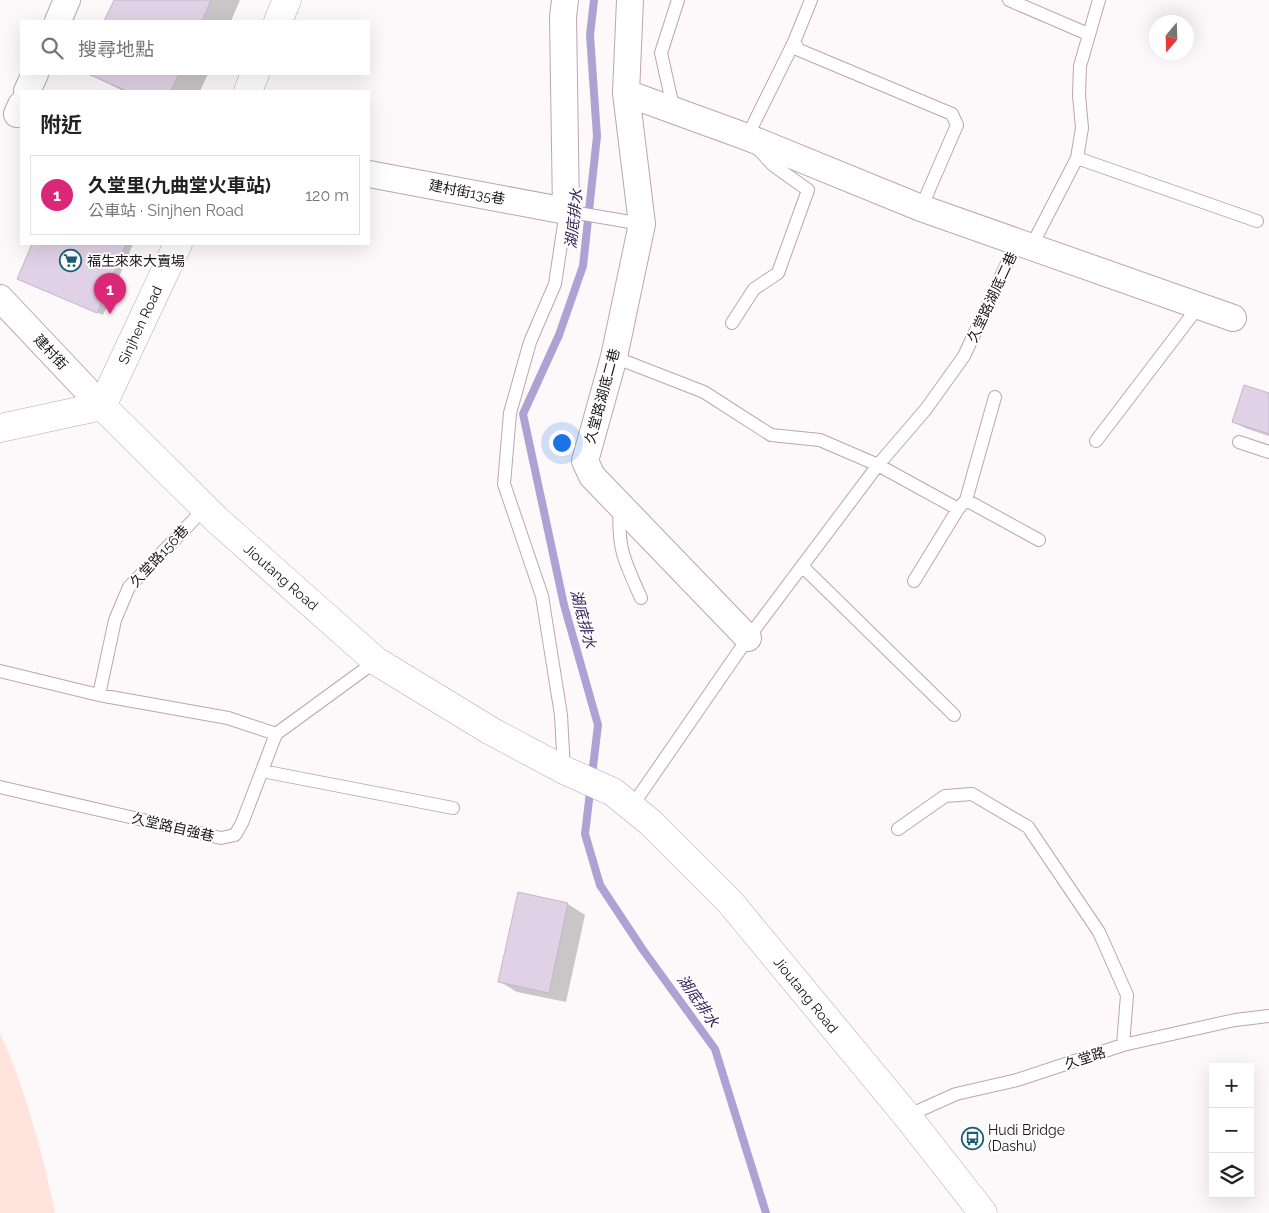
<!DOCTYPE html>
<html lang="zh-TW">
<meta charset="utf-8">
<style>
body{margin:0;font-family:Raleway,"Noto Sans TC",sans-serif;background:#f6f6f6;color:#222}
.controls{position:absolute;right:15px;bottom:15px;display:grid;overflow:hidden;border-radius:0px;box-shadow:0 5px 20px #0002}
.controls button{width:45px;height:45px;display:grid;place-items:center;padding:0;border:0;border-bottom:1px solid #e0e0e0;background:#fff;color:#222;font:25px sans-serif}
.compass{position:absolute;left:1149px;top:15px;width:45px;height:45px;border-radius:50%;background:#fff;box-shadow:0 5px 20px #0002;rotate:199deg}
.you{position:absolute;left:561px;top:442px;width:18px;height:18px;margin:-12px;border:4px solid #fff;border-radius:50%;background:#1a73e8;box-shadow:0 0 0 8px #1a73e833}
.badge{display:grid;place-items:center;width:32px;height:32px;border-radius:50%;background:#db2777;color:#fff;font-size:16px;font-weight:700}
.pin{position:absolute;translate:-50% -41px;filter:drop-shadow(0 1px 2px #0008)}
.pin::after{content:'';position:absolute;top:26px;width:18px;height:15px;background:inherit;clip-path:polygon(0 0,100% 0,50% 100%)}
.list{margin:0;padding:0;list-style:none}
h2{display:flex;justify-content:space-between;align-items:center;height:65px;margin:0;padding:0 20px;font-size:21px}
h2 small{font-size:16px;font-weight:400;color:#767676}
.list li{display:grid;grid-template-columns:32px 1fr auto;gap:15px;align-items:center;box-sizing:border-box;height:80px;margin:0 10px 10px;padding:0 10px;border:1px solid #e0e0e0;border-radius:0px}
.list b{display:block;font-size:19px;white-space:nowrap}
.list p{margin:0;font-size:16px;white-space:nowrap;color:#767676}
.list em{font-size:16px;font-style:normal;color:#767676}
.icon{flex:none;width:28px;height:28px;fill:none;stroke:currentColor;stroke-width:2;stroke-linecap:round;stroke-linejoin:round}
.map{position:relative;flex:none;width:1269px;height:1213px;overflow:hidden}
.search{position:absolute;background:#fff;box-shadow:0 5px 20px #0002;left:20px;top:20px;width:350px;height:55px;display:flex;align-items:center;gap:12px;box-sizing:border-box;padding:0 18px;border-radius:0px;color:#767676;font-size:19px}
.panel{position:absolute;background:#fff;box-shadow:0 5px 20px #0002;left:20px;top:90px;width:350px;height:155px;border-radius:0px}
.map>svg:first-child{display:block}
.green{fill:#ffe4de}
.shadow{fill:#0003}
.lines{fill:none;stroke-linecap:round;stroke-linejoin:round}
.stream{stroke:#ada2d4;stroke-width:8}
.building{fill:#e1d1e6;stroke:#c5b6ca}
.lane-casing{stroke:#bca5b2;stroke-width:14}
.street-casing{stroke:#bca5b2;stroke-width:28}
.secondary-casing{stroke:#bca5b2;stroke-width:29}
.lane{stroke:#fff;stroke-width:12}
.street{stroke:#fff;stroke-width:26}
.secondary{stroke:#fff;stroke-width:28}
.labels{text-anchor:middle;stroke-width:4;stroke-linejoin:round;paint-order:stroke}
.street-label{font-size:14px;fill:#1c1418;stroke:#fff}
.poi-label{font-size:14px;fill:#1c1418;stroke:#fff;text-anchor:start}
.water-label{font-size:15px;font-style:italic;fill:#2f1c57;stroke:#fff}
</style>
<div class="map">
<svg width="1269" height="1213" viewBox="0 0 1269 1213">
<rect width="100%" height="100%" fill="#fdf8fa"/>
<path class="green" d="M0 1033C26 1090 42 1152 55 1213H0Z"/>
<path class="shadow" d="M115 0H240L231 21H106Z
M89 74H208L200 91H123Z
M33 244H133L103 315 18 279Z
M1269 394V436L1245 428 1234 422Z
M568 904 585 915 566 1002 517 992 499 981Z"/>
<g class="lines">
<path class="stream" d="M594 0 590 35 597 136 583 266 559 335 523 414 564 605 598 725 585 834 600 885 643 950 715 1049 766 1213"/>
</g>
<path class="building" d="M114 0H211L202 21H104Z
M88 74H179L171 91H127Z
M32 244H126L97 313 17 279Z
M1244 385 1269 393V434L1232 422Z
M518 892 568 903 549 993 498 982Z"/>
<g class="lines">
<defs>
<path id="lane" d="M811 0 794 42 799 50 952 114 957 125 921 208
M1009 0 1088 34
M674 111 661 53 678 0
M1077 158 1257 221
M1031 247 1077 158 1082 128 1079 95 1080 66 1099 0
M732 323 754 289 778 273 808 190 773 165 747 137 794 42
M614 357 704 392 771 435 820 440 878 465 958 509 914 581
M1096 441 1199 306
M1239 442 1269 452
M966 500 1039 540
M620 505C617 548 624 560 641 598
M958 509 966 500 995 397
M802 566 954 715
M0 671 99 695 228 718 276 734
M99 695 115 620 129 587 205 508
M564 770 561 715 542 596 504 484 510 413 530 342 555 284 566 211 642 224
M262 771 453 808
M0 787 221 838 235 835 242 823 276 734 376 661
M632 806 748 638 878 465 926 409 964 356 1017 242
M898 829 945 796 972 794 1028 827 1099 932 1127 995 1123 1045
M907 1116 956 1094 1017 1080 1123 1045 1235 1020 1269 1016"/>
<path id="street" d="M630 0 626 93 642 224 614 357 585 461 592 476 748 638
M58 21 67 0
M27 91 35 74
M626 93 747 137 921 208 1233 318
M17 114 21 105
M369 174 566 211 563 17 565 0
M0 298 102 406"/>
<path id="secondary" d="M278 21 287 0
M248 91 255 74
M102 406 217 520 376 661 491 731 564 770 613 792 651 823 730 902 907 1116 983 1213
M102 406 178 244
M0 428 102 406"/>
</defs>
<use href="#lane" class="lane-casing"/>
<use href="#street" class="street-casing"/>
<use href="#secondary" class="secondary-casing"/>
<use href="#lane" class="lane"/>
<use href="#street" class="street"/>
<use href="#secondary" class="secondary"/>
</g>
<defs>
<symbol id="supermarket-ring" viewBox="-11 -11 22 22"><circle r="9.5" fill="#fff" stroke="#1b5e72" stroke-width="1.5"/><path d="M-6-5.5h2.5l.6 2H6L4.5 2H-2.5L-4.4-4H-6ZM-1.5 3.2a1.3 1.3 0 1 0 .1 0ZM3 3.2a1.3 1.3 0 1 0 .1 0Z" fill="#1b5e72"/></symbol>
<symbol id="bus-ring" viewBox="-11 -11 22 22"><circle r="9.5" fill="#fff" stroke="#1b5e72" stroke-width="1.5"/><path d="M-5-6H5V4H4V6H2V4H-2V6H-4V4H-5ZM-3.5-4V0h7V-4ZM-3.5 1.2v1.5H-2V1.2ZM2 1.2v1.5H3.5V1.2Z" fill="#1b5e72"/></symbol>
</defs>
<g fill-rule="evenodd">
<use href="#supermarket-ring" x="58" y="248" width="25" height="25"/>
<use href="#bus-ring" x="960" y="1126" width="25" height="25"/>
</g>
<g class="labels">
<g class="street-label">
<text transform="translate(467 192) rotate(11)" y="5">建村街135巷</text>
<text transform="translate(992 297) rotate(-65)" y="5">久堂路湖底二巷</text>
<text transform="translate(140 325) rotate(-65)" y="5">Sinjhen Road</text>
<text transform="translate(51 352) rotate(47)" y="5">建村街</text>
<text transform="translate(602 396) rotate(-75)" y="5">久堂路湖底二巷</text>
<text transform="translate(159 556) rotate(-47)" y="5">久堂路156巷</text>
<text transform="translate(281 577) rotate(41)" y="5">Jioutang Road</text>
<text transform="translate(173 827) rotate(13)" y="5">久堂路自強巷</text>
<text transform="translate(806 995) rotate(51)" y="5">Jioutang Road</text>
<text transform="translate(1085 1058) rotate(-18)" y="5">久堂路</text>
</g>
<g class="poi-label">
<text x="87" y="266">福生來來大賣場</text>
<text x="988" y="1135">Hudi Bridge<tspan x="988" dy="16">(Dashu)</tspan></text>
</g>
<g class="water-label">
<text transform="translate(574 219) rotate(-84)" y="5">湖底排水</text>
<text transform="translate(583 619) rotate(75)" y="5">湖底排水</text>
<text transform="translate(698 1001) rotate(55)" y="5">湖底排水</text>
</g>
</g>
</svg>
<div class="controls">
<button>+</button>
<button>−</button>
<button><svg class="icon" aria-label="layers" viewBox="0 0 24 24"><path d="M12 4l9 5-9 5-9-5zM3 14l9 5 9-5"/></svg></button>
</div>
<svg class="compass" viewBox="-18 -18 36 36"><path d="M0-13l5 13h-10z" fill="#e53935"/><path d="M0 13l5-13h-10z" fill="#767676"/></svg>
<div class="you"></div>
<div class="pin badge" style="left:110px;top:314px">1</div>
<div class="search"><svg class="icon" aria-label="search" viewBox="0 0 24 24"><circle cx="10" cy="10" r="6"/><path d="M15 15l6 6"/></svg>搜尋地點</div>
<section class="panel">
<h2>附近<small></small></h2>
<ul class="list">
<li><span class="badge">1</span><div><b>久堂里(九曲堂火車站)</b><p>公車站 · Sinjhen Road</p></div><em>120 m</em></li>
</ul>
</section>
</div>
